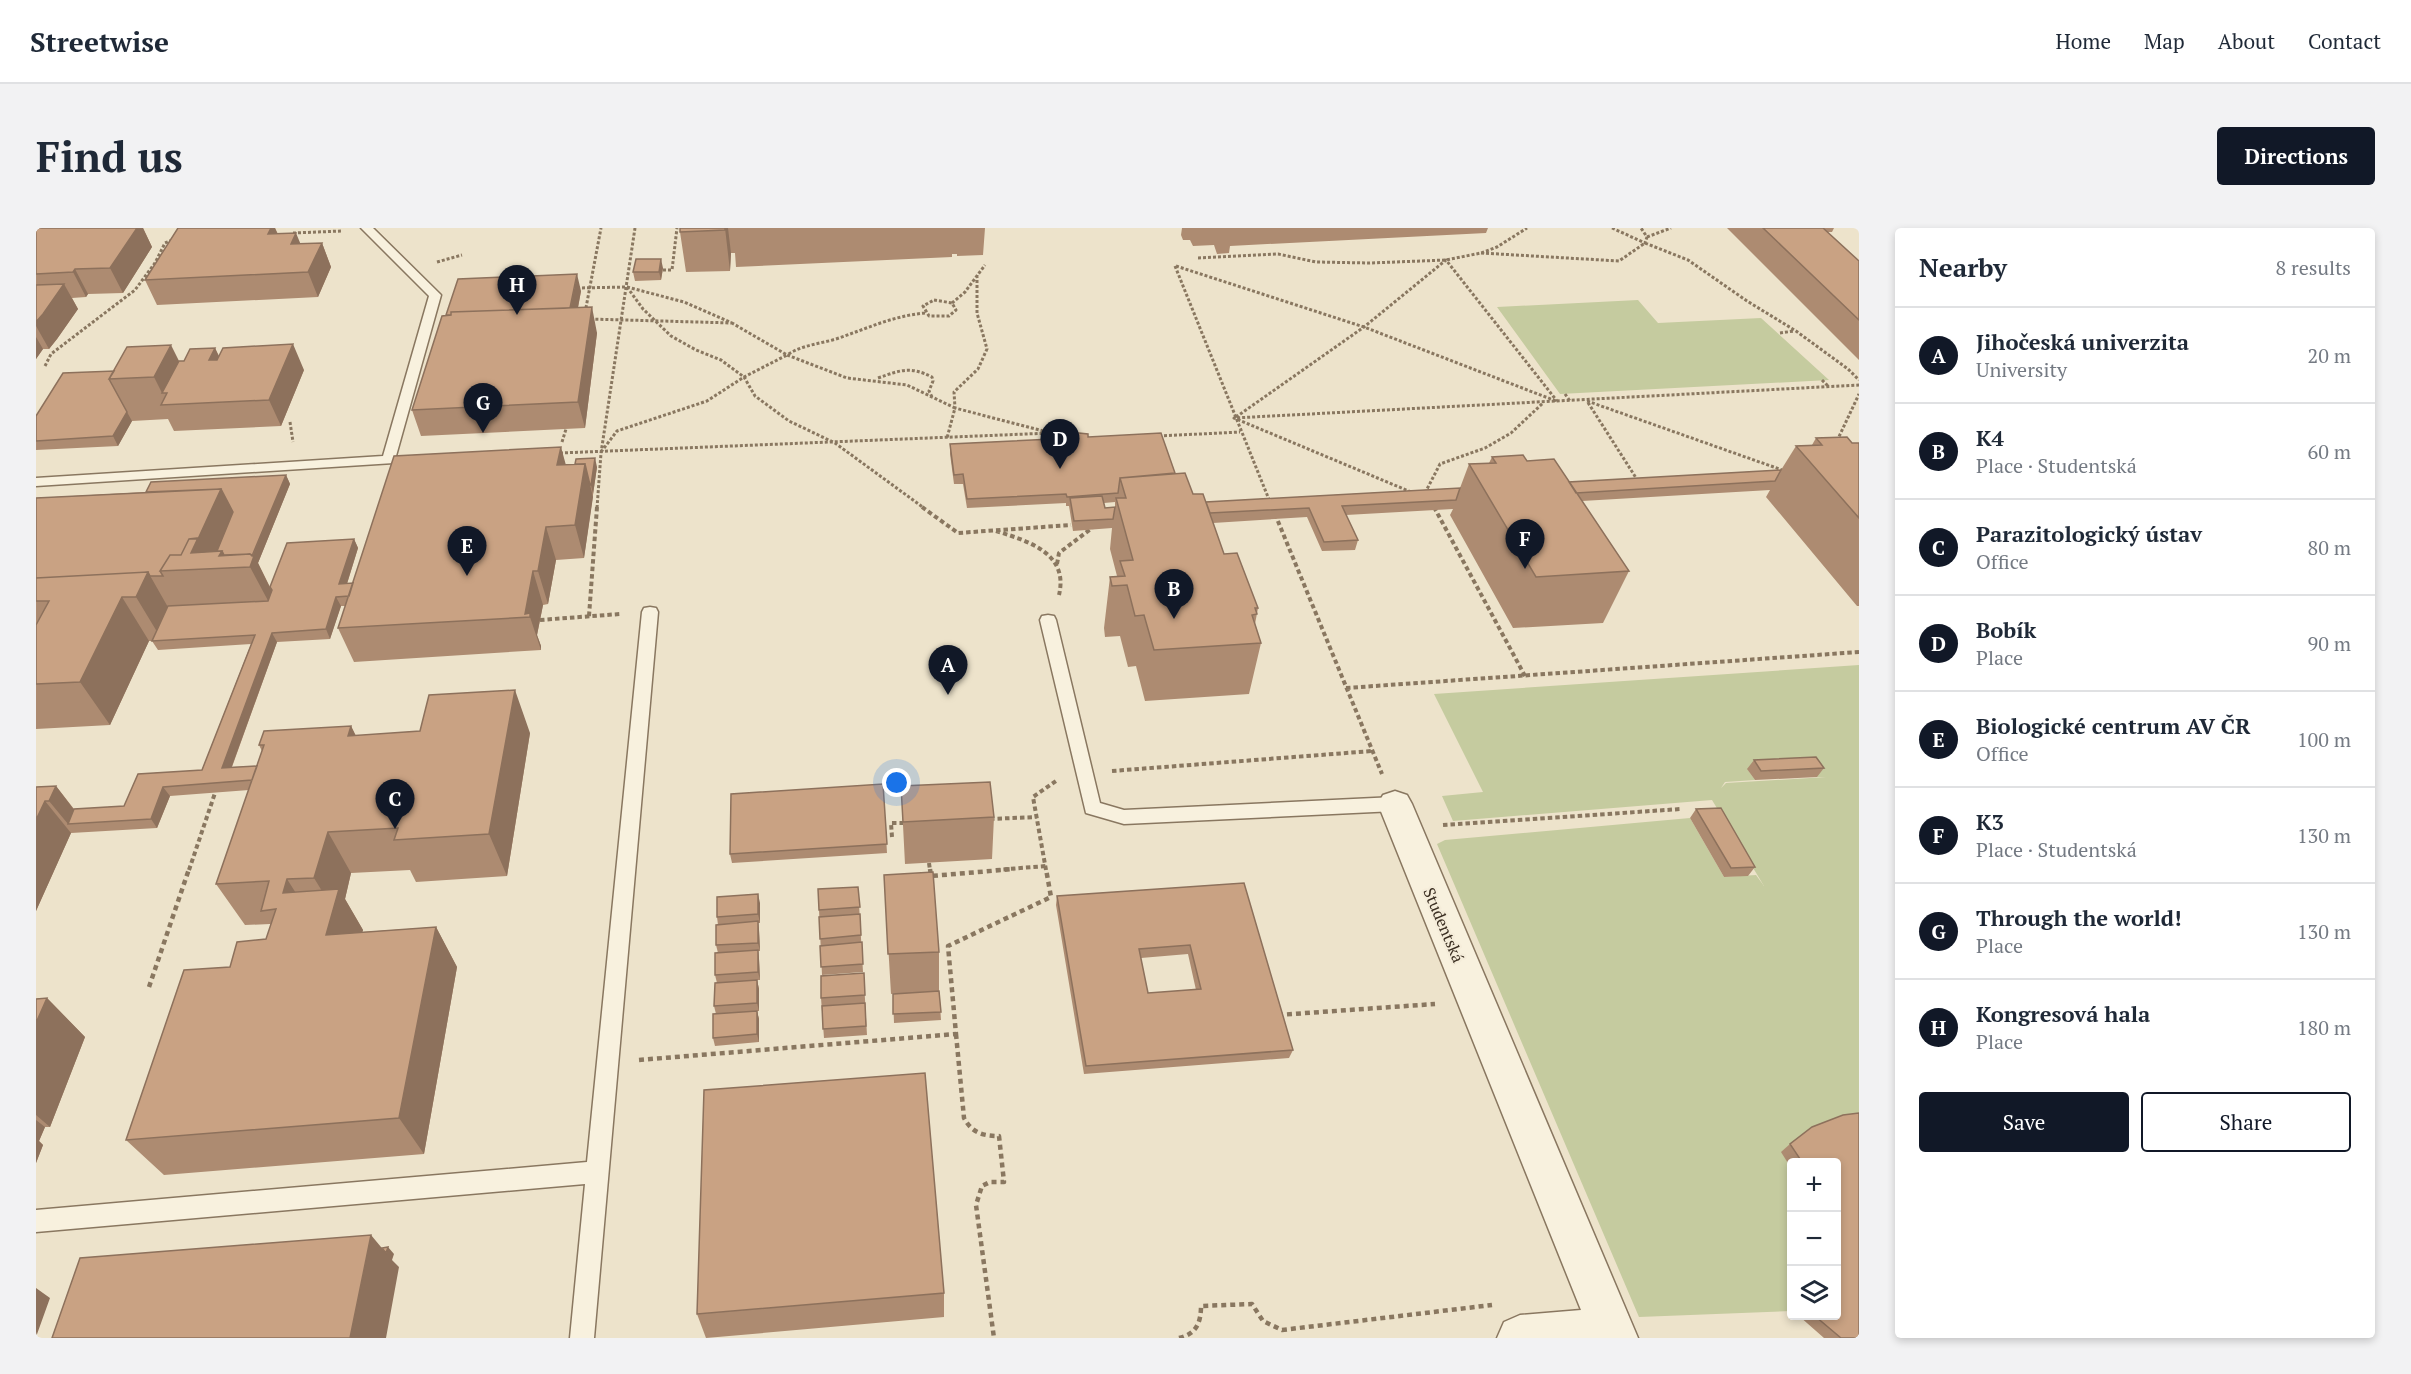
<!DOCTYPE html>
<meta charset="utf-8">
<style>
body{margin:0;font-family:"PT Serif",serif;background:#f2f2f3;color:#1f2937}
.controls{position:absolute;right:18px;bottom:18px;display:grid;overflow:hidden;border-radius:6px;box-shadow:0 3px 9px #0003}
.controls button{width:54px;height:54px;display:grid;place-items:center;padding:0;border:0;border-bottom:2px solid #e0e1e3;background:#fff;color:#1f2937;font:30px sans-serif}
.you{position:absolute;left:861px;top:555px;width:21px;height:21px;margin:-15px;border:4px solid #fff;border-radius:50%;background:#1a73e8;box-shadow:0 0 0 9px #1a73e833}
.badge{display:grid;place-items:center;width:39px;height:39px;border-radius:50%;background:#111827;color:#fff;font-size:20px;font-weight:700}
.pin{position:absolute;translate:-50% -50px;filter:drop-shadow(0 2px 3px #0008)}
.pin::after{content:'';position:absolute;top:32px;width:21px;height:18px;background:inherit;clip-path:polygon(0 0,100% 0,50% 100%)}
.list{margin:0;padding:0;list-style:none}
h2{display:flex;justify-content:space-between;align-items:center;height:78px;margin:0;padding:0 24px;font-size:26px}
h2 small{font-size:20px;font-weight:400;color:#747a83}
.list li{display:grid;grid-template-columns:39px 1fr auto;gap:18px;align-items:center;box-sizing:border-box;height:96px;padding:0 24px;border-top:2px solid #e0e1e3}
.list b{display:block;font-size:22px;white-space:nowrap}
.list p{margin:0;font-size:20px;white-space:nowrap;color:#747a83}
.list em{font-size:20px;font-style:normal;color:#747a83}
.actions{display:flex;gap:12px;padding:18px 24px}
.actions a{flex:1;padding:14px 0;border:2px solid #111827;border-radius:6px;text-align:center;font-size:21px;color:#111827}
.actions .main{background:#111827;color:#fff}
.icon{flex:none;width:33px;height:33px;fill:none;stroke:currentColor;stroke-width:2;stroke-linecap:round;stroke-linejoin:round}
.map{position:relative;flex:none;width:1823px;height:1110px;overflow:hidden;border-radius:6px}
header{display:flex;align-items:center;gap:36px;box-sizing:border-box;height:84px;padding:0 30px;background:#fff;border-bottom:2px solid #e0e1e3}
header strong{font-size:28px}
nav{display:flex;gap:33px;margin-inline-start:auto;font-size:21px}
.intro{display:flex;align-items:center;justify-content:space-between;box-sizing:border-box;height:144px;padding:0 36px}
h1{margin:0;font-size:42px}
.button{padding:15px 27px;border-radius:6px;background:#111827;color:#fff;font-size:21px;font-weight:700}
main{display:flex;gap:36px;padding:0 36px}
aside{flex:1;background:#fff;border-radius:6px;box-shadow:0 3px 9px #0003}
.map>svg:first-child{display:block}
.green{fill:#c5cb9f;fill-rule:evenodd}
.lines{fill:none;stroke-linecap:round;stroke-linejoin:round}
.service-casing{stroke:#897760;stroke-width:3}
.minor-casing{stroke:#897760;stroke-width:3}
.path-far2{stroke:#897760;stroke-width:3;stroke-dasharray:3 2;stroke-linecap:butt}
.path-far1{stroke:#897760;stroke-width:4;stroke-dasharray:4.5 3;stroke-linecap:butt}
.path{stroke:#897760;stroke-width:4.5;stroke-dasharray:5 4;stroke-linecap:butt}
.service{fill:#f8f1de;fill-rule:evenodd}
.minor{fill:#f8f1de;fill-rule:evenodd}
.wall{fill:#ad8b71;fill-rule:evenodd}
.shaded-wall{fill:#8d715c}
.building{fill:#c9a283;stroke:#8d715c;stroke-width:1.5;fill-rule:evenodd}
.labels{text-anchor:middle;stroke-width:4.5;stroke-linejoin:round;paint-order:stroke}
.street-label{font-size:16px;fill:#3b2f22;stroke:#f5edda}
</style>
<header>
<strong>Streetwise</strong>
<nav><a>Home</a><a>Map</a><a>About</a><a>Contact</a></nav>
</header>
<div class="intro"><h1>Find us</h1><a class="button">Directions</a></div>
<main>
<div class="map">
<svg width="1823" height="1110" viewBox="0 0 1823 1110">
<rect width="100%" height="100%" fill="#ede3cb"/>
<path class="green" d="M1602 72 1622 95 1725 90 1793 152 1524 166 1461 79Z
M1823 437V892L1746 924 1755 940V1083L1603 1089 1401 616 1409 612 1654 590 1688 649 1720 647 1728 658 1676 572 1417 593 1406 568 1447 564 1398 466ZM1712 542 1781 549H1790L1690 555 1685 560 1689 554 1719 552Z"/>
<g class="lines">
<defs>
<path id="service" d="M325 0H337L405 67 358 235 0 258V250L347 228 393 68Z
M614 379 620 380 622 384 558 1110H534L549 956 0 1004V982L551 934 606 384 608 380Z
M1012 387 1018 388 1020 392 1064 575 1088 582 1359 569 1365 571 1368 576 1365 581 1359 583 1088 596 1050 585 1004 392 1006 388Z"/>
<path id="minor" d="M1359 563 1371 567 1376 576 1602 1110H1461L1468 1094 1484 1087 1545 1082 1342 576 1347 567Z"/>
</defs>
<use href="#service" class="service-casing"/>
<use href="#minor" class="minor-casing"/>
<path class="path-far2" d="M1576 0 1609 15 1611 9 1605 0
M257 5 306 3
M1611 9 1635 0
M1445 25 1583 33 1609 15 1652 32 1711 73 1760 103 1812 141 1823 152
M1162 30 1242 26 1280 34 1334 35 1410 32 1445 25 1461 19 1491 0
M401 34 426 27
M1139 38 1234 274
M1140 38 1328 99 1520 173
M627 42H636L641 0
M941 47V85L951 121 942 141 918 164 919 180 1011 204
M591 59 607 81 635 108 660 122 685 132 708 149 719 168 753 193 799 215 888 280
M541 60 591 59 648 74 696 95 554 91
M898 72 916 75 920 82 913 88H893L887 78Z
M916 75 929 64 949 37
M549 85 565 0
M889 85C856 88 830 101 800 111 783 116 766 117 751 127L811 150 871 157 919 180 911 210
M1744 105 1758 103
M9 138 15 126 99 62 119 35 129 15 136 12
M842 150C865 142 874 138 896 149L897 153 893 163 896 169
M1786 152 1793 159
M1529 166 1534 173
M1200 189 1328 99 1410 32 1521 173
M254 194 257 214
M1123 208 1204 204
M1801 213 1823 166
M526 214 530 201
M565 224 581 203 671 173 708 149 751 127 696 95
M524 225 1015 205 1029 207
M1602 253 1551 173 1749 243
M1375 264 1198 190 1823 157
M1389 265 1404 236 1449 220 1475 205 1507 175
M561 280 565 225 599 0"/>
<path class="path-far1" d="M886 279 922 305 1035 297
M1398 279 1489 448
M1239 286 1346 546
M960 303C992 313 1033 325 1023 367
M1021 336 1023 325 1056 300
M553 388 561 279
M504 392 584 386
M1310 460 1823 424
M1076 543 1336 523
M954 591 1001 589
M1407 597 1645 581
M856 609 855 595H871
M893 635 894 642
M153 642 179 565
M960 642 1010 638
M1010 642 997 569 1020 553"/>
<path class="path" d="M894 641 895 648 978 641
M113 759 153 641
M1242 787 1399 776
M920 806 928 890C936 905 947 908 963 908L968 954H954L946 958 940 977 958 1110
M603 832 920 806 912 718 1015 669 1010 641
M1143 1110C1160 1106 1165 1095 1165 1078L1216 1076 1227 1093 1246 1102 1456 1077"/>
<use href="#service" class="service"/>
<use href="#minor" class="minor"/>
</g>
<path class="wall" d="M0 0H107L116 19 87 65 52 66 50 69 36 70 42 81 21 111 13 121H7L0 131Z
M142 0H239L242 6 265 16 286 15 295 39 282 69 121 77 109 52Z
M644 0H949L947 27 921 28V26H916V29L700 39 699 25H695L694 43 650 44 644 4Z
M1146 0H1452L1450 5 1194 18 1193 25 1181 26 1178 17 1157 18 1154 12H1147L1145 7Z
M1691 0H1798L1796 4H1791L1823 33V132Z
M627 40 625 52 599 53 597 44Z
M545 63 542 80 561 105 549 200 385 208 376 182 410 87Z
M179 120 183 128 268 142 245 198 138 203 132 191 96 193 82 218 0 222V188L78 143 148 133Z
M1016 208 1052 209 1139 245 1157 266 1170 274 1424 260 1433 236 1453 235 1456 229 1491 233 1533 254 1745 242 1760 218 1776 217 1780 210 1816 215H1823V378H1821L1730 269 1734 262 1546 273 1593 343 1567 395 1477 400 1414 287 1417 281 1310 287 1322 312 1319 322 1286 323 1271 289 1177 295 1188 326 1222 380 1219 396 1225 415 1213 466 1109 473 1100 438 1092 439 1084 408 1069 409 1068 400 1074 349 1081 348 1074 321 1076 300 1037 303 1033 278H1030V275L931 280 927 256H918L914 226V216L1016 211ZM1079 274V279L1069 280 1068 275Z
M530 236 561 239 548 330 520 332 512 376 507 377 501 407 505 418V422L318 434 302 400 310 378H305L294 411 241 414 196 539 221 538 226 523 223 517 315 498 320 508 494 505 471 648 380 654 374 642 315 645 309 671 327 702 326 704 400 699 421 739 388 926 128 947 90 912 194 739 230 711 235 697 234 696 209 697 180 656 213 562 134 568 121 600 35 605 0 683V559L20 558 38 581 88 578 102 546 166 542 215 416 122 422 116 413H113L74 497 0 501V270L110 264 250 247 254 256 222 335 234 359 318 311 322 320 311 356 317 355Z
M1718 532 1788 540 1781 549 1719 552 1711 541Z
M847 556 851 625 696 635 694 626Z
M865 558 958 589 956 631 869 636Z
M1660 581 1719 639 1712 648 1688 649 1654 590Z
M848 647 903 724V763L905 792 858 795 857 766 861 765 855 766Z
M1208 655 1257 822 1253 830 1048 846 1020 677 1021 668ZM1152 726 1160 762 1112 765 1105 730Z
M822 659 827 744 786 747 783 682Z
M724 675V695H722L723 702 724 723H722L723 731 724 752H721L723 761V783H721L723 791V814L679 818 677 810 680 786 678 778 681 755 679 747 682 725 680 717 682 697 681 689Z
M828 753 831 807 788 810 785 770Z
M11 770 49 809 14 899H9L3 913 7 917 0 935V771Z
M1823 885V1110H1788L1763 1088H1800V934H1755V940L1745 924 1754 916Z
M908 1065V1089L670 1110 661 1086Z"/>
<path class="shaded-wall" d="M101 0H107L116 19 87 65 74 40Z
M235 0H239L247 19 232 6Z
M689 0H692L695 25 694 43Z
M260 5 270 29 255 16Z
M286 15 295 39 282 69 272 44Z
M625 31 627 40 625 52 623 44Z
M39 41 52 66 50 69 37 44Z
M541 46 545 63 537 105 533 88Z
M28 56 42 81 21 111 13 121 0 98V94Z
M556 79 561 105 549 200 542 174Z
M0 109 7 121 0 131Z
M257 116 268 142 245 198 233 172Z
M135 117 156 159 126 165 118 149Z
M179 120 191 146 173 132Z
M91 184 96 193 82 218 77 208Z
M525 219 534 252 521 237Z
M559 230 561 239 557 266 555 257Z
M549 236 557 269 548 330 539 297Z
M250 247 254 256 222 335 240 372 237 382 214 339H212Z
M185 261 202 294 195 340 155 325Z
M510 299 520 332 512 376 502 343Z
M318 311 322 320 308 365 303 356Z
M497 343 507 377 501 407 505 418V422L494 389 489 386Z
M112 344 137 388 126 412 100 369Z
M86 369 113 413 74 497 44 454Z
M300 369 305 378 294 411 290 401Z
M236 405 241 414 192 549 186 540Z
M479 462 494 505 471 648 453 606Z
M315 498 336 541 312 508Z
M20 558 45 591 32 596 13 573Z
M127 559 134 568 121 600 115 591Z
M9 573 35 605 0 683V592Z
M292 604 315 645 309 671 327 702 315 747 290 707 297 681 278 650Z
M251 651 277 692 247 665Z
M722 666 724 675V695L722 686Z
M722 693 723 702 724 723 722 715Z
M400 699 421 739 388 926 363 890Z
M722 722 723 731 724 752 722 744Z
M721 752 723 761V783L721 775Z
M11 770 49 809 14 899 0 887V795Z
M721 783 723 791V814L721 806Z
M0 892 9 899 3 913 7 917 0 935Z
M335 1007 350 1025 352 1019 358 1026 356 1032 363 1039 350 1110H314Z
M0 1060 14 1070 0 1109Z"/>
<path class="building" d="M0 0H101L74 40 39 41 37 44 0 46Z
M142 0H235L232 6 260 5 255 16 286 15 272 44 109 52Z
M644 0H689V2L644 4Z
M1727 0H1787L1823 33V92Z
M600 31H625L623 44H597Z
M541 46 534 80 415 84V87H410L422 51Z
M28 56 7 86 0 94V57Z
M556 79 542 174 376 182 406 88 415 87V84Z
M257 116 233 172 125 177 131 165H126L143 133H148L154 121 179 120 173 132H181L187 120Z
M135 117 118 149 73 151 91 119Z
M78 143 73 151 91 184 77 208 0 213V188L27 145Z
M1033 204 1052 206V209L1125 205 1139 245 1084 250 1082 265 1031 269 1030 266 931 271 927 246 918 247 914 216 1017 211 1016 208Z
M1811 209 1816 215H1823V290L1760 218 1786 217 1780 210Z
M525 219 521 237 549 236 539 297 510 299 502 343H497L489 386 494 385V389L302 400 358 228Z
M1487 227 1491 233 1518 231 1593 343 1500 349 1433 236 1460 235 1456 229Z
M559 230 555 257H554L549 236H539L540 231Z
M1745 242 1739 253 1540 265 1533 254Z
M1149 245 1157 266H1167L1188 326 1201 325 1222 380H1219L1221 386 1216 387 1225 415 1118 422 1108 387 1099 388 1091 357 1076 358 1074 349 1089 348 1084 333 1097 332 1080 270H1090L1084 250Z
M250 247 216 328 214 326 188 327 186 323H181L197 284 185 261 110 264 115 254Z
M1424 260 1420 272 1306 278 1322 312 1288 314 1273 280 1174 285 1170 274Z
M185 261 162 311H153L145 327H134L124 343 127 348H114L112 344 0 350V270Z
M1066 268 1069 280 1079 279 1077 291 1038 293 1034 270Z
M162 310 155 325 186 323 183 328 214 326 218 328 214 339 124 343 134 327H145L153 311Z
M318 311 303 356 317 355 313 368 300 369 290 401 236 405 186 540 221 538 216 552 127 559 115 591 32 596 38 581 88 578 102 546 166 542 219 407 116 413 132 378 232 373 236 362 234 359 251 315Z
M112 344 100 369H86L44 454 0 456V397L13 373H0V350Z
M479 462 453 606 358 612 362 600 292 604 278 650 251 651 247 665 303 661 290 707 400 699 363 890 90 912 148 742 194 739 201 714 230 711 240 681 225 683 233 653 180 656 228 517H223L228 503 315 498 312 508 384 503 393 467Z
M1780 529 1788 540 1725 543 1718 532Z
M954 554 958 589 867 594 865 558Z
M847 556 851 616 694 626 695 566Z
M20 558 13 573H9L0 592V559Z
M1685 580 1719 639 1695 640 1660 581Z
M897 644 903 724 852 726 848 647Z
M1208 655 1257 822 1050 838 1021 668ZM1154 717 1165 761 1112 765 1103 721Z
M822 659 824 679 783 682 782 661Z
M722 666V686L681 689V669Z
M824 686 825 707 784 711 783 689Z
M722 693V715L680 717V697Z
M826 714 827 736 785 739 784 718Z
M722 722V744L679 747V725Z
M828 745 829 767 785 770V748Z
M721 752V775L678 778 679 755Z
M903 763 905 784 857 786V766Z
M11 770 0 795V771Z
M829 775 830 798 787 801 786 778Z
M721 783V806L677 810V786Z
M889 845 908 1065 661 1086 668 862Z
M1823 885V1110H1805L1779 1088H1800V1039L1802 1035 1800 1025V934H1766L1754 916 1776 899 1807 887Z
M335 1007 314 1110H16L44 1030Z
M352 1019 350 1025 346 1020Z"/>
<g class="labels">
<g class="street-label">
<text transform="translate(1408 697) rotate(67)" y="6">Studentská</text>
</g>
</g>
</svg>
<div class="controls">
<button>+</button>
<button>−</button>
<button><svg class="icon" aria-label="layers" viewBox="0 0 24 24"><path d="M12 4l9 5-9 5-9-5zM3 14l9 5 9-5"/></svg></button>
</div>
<div class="you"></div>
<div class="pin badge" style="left:912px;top:467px">A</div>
<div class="pin badge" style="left:1138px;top:391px">B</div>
<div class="pin badge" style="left:359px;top:601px">C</div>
<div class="pin badge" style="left:1024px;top:241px">D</div>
<div class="pin badge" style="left:431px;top:348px">E</div>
<div class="pin badge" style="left:1489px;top:341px">F</div>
<div class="pin badge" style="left:447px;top:205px">G</div>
<div class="pin badge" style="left:481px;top:87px">H</div>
</div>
<aside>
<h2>Nearby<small>8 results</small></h2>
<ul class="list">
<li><span class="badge">A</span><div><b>Jihočeská univerzita</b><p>University</p></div><em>20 m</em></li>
<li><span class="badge">B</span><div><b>K4</b><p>Place · Studentská</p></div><em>60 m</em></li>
<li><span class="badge">C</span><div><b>Parazitologický ústav</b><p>Office</p></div><em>80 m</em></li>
<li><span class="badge">D</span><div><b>Bobík</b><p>Place</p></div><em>90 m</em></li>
<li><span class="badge">E</span><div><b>Biologické centrum AV ČR</b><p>Office</p></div><em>100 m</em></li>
<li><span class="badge">F</span><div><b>K3</b><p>Place · Studentská</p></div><em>130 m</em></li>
<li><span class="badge">G</span><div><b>Through the world!</b><p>Place</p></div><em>130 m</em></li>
<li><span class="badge">H</span><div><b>Kongresová hala</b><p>Place</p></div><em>180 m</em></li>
</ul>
<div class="actions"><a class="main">Save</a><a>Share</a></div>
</aside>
</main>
